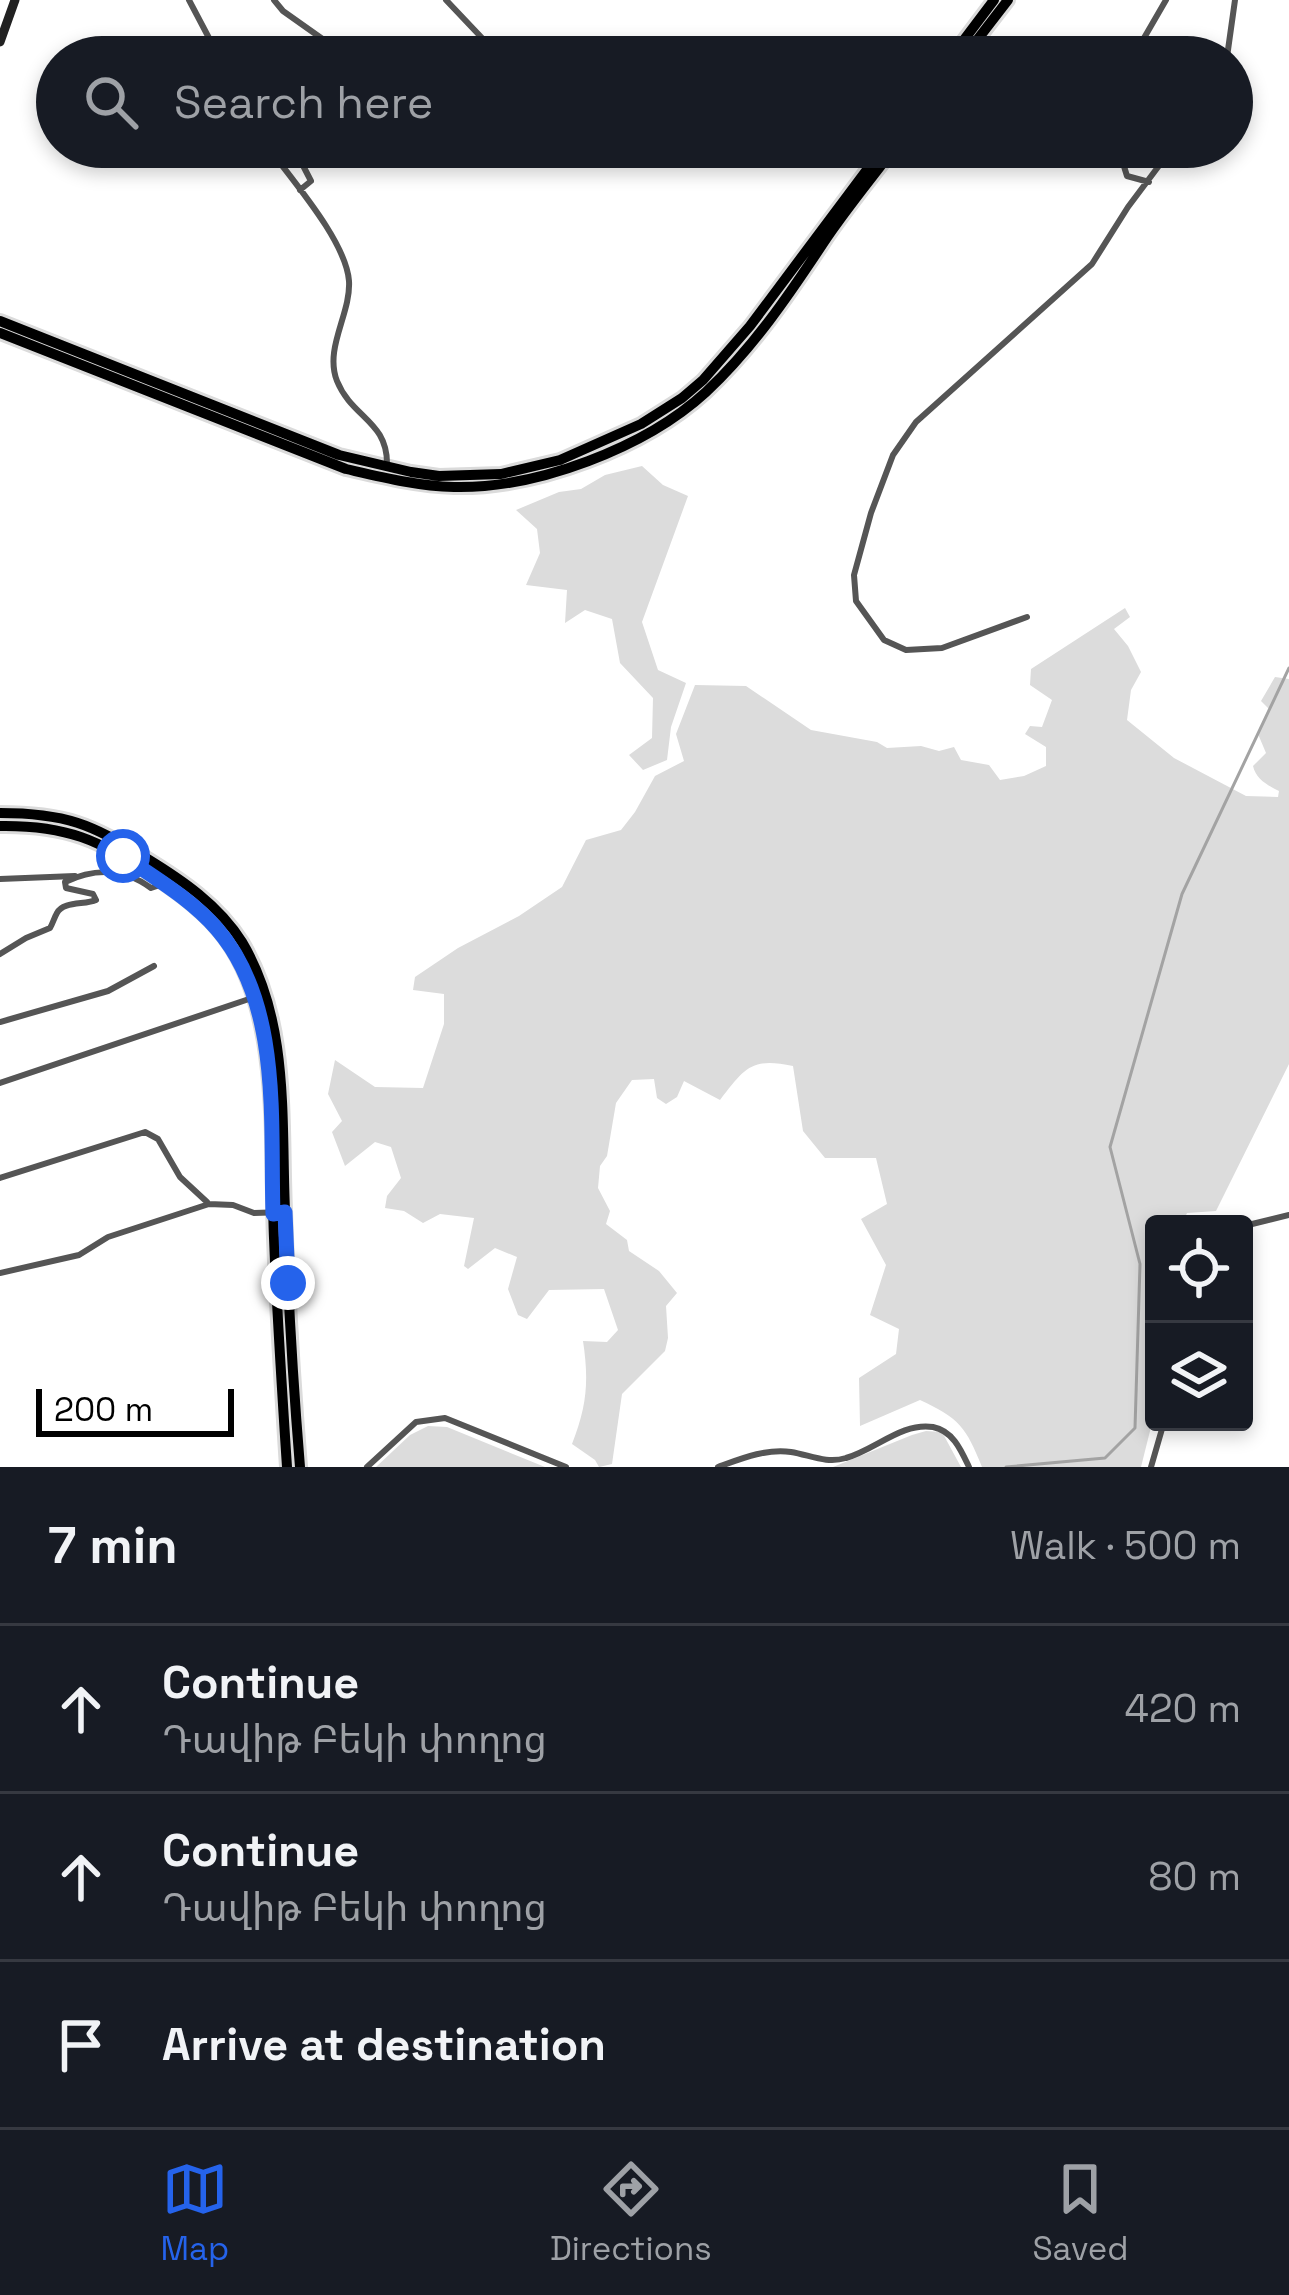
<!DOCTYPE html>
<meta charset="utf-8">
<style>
body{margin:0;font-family:"Space Grotesk","Noto Sans Armenian",sans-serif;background:#242831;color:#f1f3f6}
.controls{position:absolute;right:36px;bottom:36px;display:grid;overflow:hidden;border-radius:12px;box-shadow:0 6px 18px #0003}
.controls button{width:108px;height:108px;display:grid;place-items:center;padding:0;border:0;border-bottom:3px solid #363941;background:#171b24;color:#f1f3f6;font:60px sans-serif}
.scale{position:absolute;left:36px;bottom:30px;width:198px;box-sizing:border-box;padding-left:12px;border:6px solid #000;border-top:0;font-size:33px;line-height:42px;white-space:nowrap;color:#000;-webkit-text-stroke:9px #fff;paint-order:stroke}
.stop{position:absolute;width:36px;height:36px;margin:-27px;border:9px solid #2563eb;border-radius:50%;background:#fff}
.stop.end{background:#2563eb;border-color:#fff;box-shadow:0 3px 12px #0008}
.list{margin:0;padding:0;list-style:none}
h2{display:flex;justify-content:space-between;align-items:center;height:156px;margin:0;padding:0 48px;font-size:51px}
h2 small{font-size:39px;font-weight:400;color:#9ea1a6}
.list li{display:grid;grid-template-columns:78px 1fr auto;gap:36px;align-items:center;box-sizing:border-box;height:168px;padding:0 48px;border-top:3px solid #363941}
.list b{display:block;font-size:45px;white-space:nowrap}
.list p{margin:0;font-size:39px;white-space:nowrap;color:#9ea1a6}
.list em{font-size:39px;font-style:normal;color:#9ea1a6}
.icon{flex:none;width:66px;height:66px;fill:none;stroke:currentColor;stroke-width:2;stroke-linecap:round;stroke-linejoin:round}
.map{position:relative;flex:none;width:1289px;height:1467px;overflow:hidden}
.search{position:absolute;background:#171b24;box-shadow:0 6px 18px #0003;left:36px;right:36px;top:36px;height:132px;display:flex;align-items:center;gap:30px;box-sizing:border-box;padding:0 42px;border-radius:66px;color:#9ea1a6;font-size:45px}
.sheet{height:660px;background:#171b24}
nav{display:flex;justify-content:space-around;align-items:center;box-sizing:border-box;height:168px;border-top:3px solid #363941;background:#171b24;font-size:33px;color:#9ea1a6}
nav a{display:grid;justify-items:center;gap:6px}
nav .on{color:#2563eb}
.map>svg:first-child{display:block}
.green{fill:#dcdcdc}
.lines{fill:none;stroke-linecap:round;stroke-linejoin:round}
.stream{stroke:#a3a3a3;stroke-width:3}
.primary-casing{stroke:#dbdbdb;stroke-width:16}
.minor{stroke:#555;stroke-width:6}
.secondary{stroke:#222;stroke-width:9}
.primary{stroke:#000;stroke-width:10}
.route{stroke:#2563eb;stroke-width:15}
</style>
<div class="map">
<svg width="1289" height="1467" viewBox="0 0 1289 1467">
<rect width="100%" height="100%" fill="#fff"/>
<path class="green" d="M642 466 663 485 688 496 642 622 658 670 686 683 671 727 667 760 643 770 629 755 652 738 653 698 620 663 612 619 585 610 565 623 567 590 526 585 540 553 537 529 516 510 559 492 581 489 605 475Z
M1125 608 1130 617 1114 629 1128 646 1141 672 1131 690 1127 720 1174 758 1246 796 1278 797 1279 791C1267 785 1256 779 1253 766L1266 753 1258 734 1269 709 1261 701 1275 677 1289 679V1064L1216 1211 1187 1213 1182 1224H1154V1415L1141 1467H982C966 1427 959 1418 920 1400L860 1426 859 1378 896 1354 899 1329 870 1315 886 1265 861 1219 887 1204 876 1158H825L803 1131 793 1066C751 1057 745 1068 720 1100L684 1081 677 1097 666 1104 657 1098 654 1079 632 1080 616 1103 607 1156 600 1166 598 1188 610 1211 606 1224 627 1240 629 1251 659 1271 677 1293 666 1306 668 1338 665 1351 622 1394 612 1464 599 1467 595 1460 572 1444C587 1406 589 1381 583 1341L607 1342 618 1330 604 1289 549 1290 527 1319 518 1315 508 1289 517 1257 495 1248 468 1269 464 1266 474 1218 440 1214 423 1223 404 1211 385 1208 387 1196 401 1178 391 1147 375 1142 345 1166 332 1132 342 1121 328 1094 335 1060 375 1087 423 1088 444 1024V994L413 990 415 977 458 948 519 916 562 887 586 840 621 830 635 812 655 776 684 761 676 734 695 685 746 686 811 730 877 742 887 748 921 746 939 751 954 747 961 760 989 765 1000 780 1024 776 1046 766V747L1025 734 1030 726 1042 727 1052 700 1030 685 1031 669Z
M428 1426 447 1427 545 1467H376L410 1435Z
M926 1431 942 1432 961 1467H833L912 1435Z"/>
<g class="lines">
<path class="stream" d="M1006 1467 1105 1458 1135 1428 1140 1264 1110 1147 1182 894 1289 668"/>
<defs>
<path id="primary" d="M951 57 994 0
M964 57 1008 0
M0 321 339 455 411 472 439 476 501 474 560 460 641 424 682 398 703 380 750 326 884 147
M0 333 346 469C381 477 417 486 454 487 536 489 645 448 706 392 753 348 789 295 824 242 846 209 872 178 895 147
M0 813C64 813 93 824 146 858 182 880 219 905 242 942 290 1022 281 1121 285 1210 288 1296 293 1382 300 1467
M0 826C66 825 100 840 153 876 181 895 209 915 228 943 281 1020 270 1148 274 1238 277 1315 282 1391 287 1467"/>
</defs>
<use href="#primary" class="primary-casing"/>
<path class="minor" d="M189 0 219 57
M274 0 283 11 348 57
M446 0 500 57
M1133 57 1166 0
M1227 57 1235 0
M268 147C292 180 346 241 349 281 351 314 324 348 337 381 352 418 388 421 387 465
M298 147 296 152 311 181 300 190
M1118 147 1127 176 1149 182
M1027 617 942 648 906 650 884 640 856 601 854 575 871 513 893 455 916 422 1092 264 1128 207 1173 147
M0 879 75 876
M0 954 26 938 50 928C53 923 54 918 57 913 63 901 85 905 96 900L93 894 66 888 65 882C94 868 124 868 151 888L160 885
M0 1022 108 991 154 966
M0 1083 252 998
M0 1178 145 1132 158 1139 180 1177 207 1202
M1244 1226 1289 1215
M0 1273 79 1255 108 1237 209 1204 233 1205 254 1213 285 1212
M367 1467 416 1422 445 1418 566 1467
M718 1467C740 1459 767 1448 791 1452 810 1455 826 1464 846 1458 875 1450 902 1422 933 1427 953 1431 961 1450 969 1467
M1151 1467 1164 1422"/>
<path class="secondary" d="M0 42 15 0"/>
<use href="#primary" class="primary"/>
</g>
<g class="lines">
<path class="route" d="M123 856C155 878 191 899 217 929 282 1004 270 1122 273 1214L285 1212 288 1283"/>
</g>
</svg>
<div class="controls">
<button><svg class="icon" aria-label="locate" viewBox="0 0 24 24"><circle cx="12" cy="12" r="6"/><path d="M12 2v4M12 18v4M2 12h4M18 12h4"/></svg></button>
<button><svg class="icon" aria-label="layers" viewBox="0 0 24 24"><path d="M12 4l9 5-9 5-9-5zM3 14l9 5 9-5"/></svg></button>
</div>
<div class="scale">200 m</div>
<div class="stop" style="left:123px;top:856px"></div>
<div class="stop end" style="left:288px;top:1283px"></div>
<div class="search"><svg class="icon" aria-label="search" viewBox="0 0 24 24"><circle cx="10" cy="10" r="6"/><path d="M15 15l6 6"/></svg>Search here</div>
</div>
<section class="sheet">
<h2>7 min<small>Walk · 500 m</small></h2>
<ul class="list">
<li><svg class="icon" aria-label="ahead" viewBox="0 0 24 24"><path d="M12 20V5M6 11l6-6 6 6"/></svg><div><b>Continue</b><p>Դավիթ Բեկի փողոց</p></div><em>420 m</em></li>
<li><svg class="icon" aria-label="ahead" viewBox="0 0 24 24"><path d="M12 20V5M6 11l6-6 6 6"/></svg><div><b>Continue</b><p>Դավիթ Բեկի փողոց</p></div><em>80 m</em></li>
<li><svg class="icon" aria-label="arrive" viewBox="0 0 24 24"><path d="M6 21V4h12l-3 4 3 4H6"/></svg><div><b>Arrive at destination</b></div></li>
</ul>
</section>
<nav>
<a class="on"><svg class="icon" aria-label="map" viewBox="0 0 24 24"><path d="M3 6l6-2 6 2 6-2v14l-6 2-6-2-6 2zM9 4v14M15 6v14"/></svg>Map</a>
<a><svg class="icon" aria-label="directions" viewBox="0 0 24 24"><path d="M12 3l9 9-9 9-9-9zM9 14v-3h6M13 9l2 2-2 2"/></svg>Directions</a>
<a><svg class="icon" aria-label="saved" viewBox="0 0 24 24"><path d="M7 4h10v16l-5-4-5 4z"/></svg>Saved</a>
</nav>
